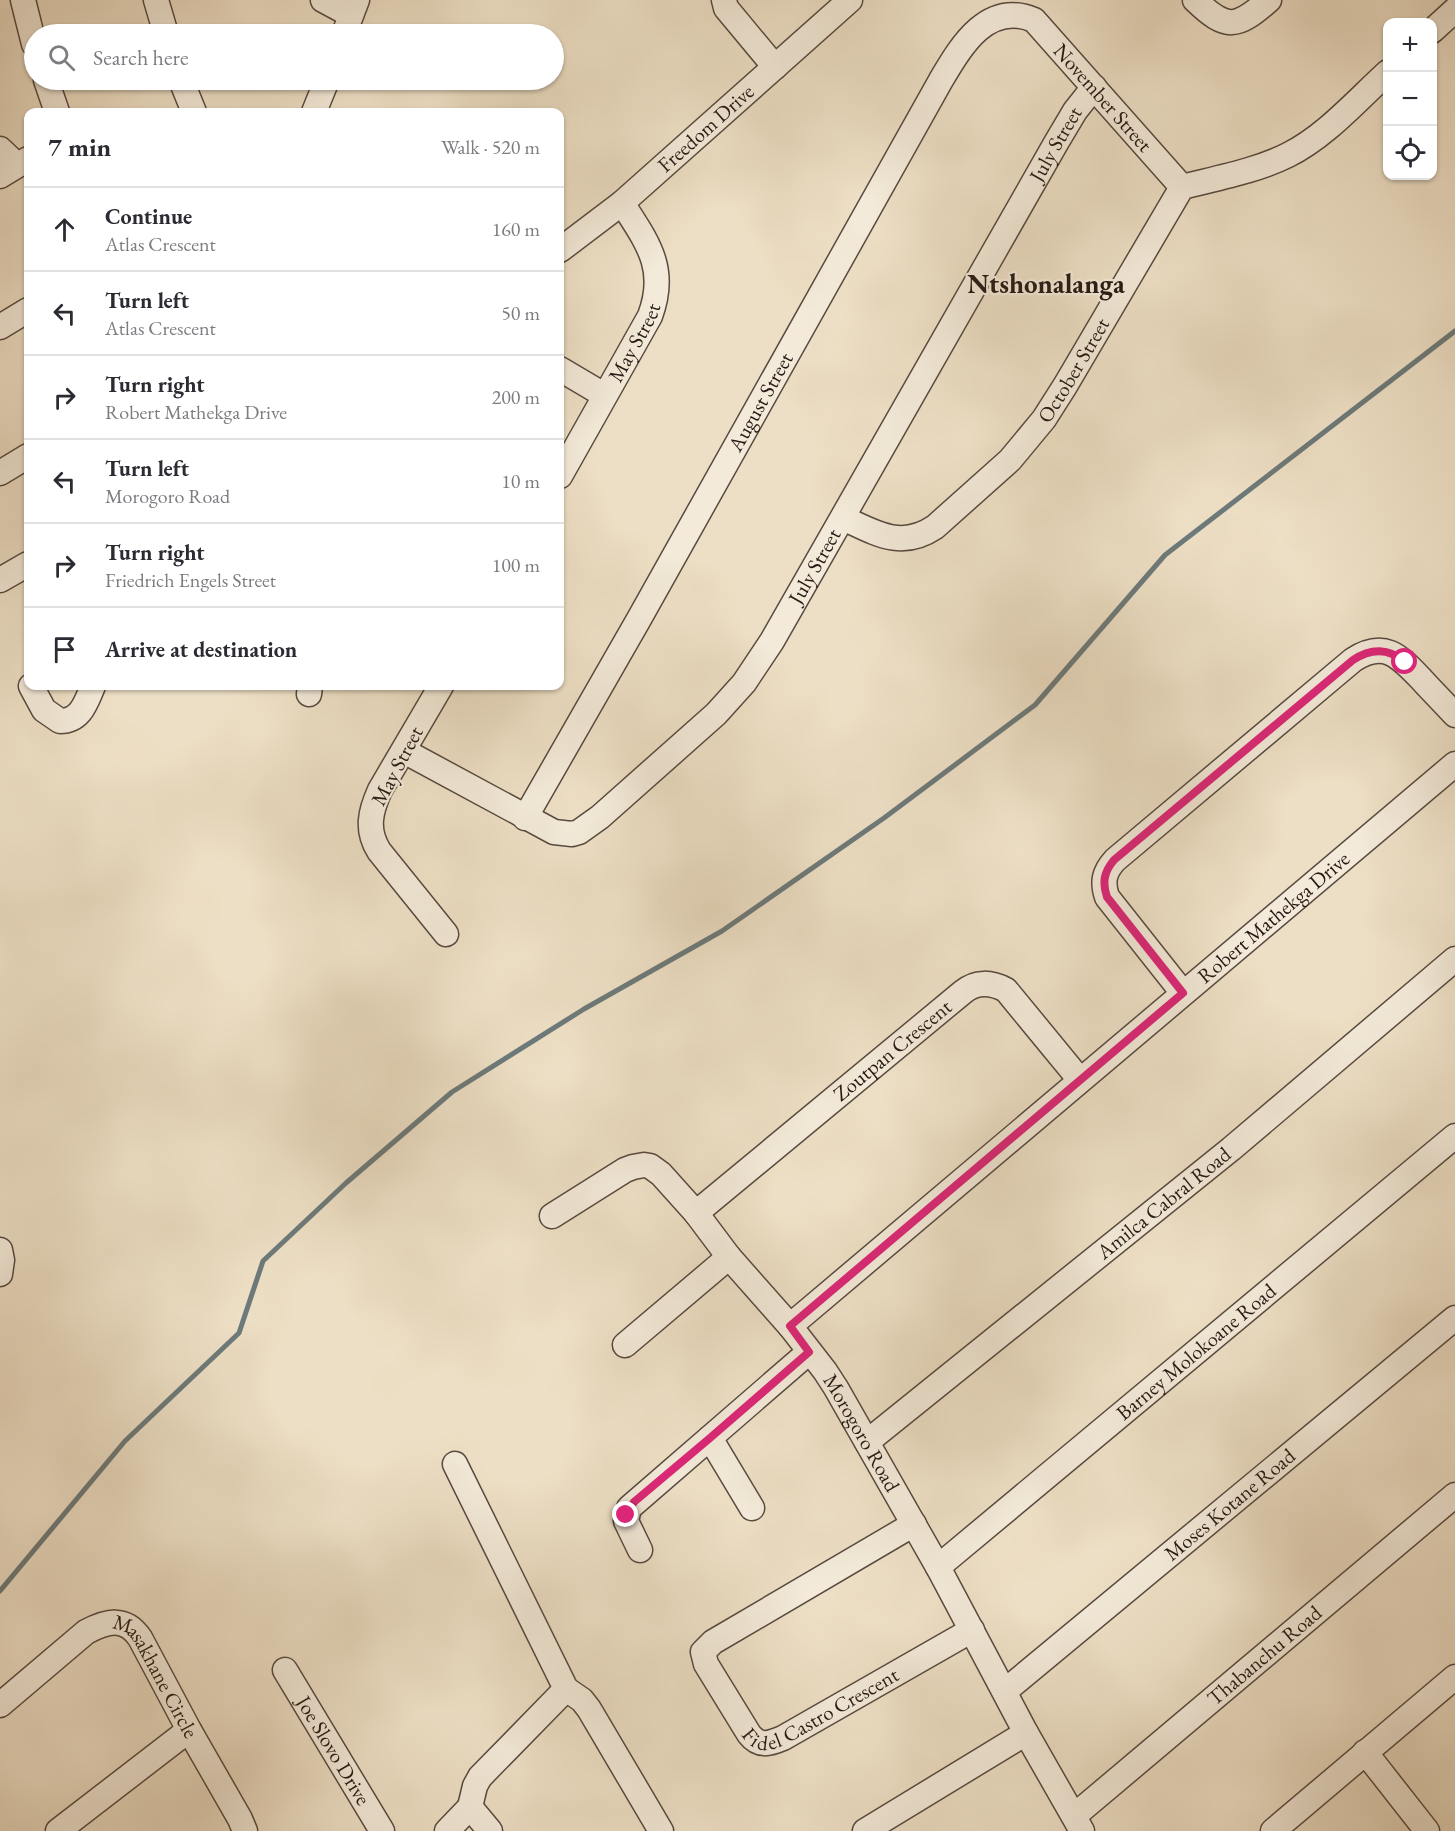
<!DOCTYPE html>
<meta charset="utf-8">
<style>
body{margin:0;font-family:"EB Garamond",serif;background:#f2f2f3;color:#2b2b33}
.controls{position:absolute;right:18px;top:18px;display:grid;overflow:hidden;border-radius:12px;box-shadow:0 2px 4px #0004}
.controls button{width:54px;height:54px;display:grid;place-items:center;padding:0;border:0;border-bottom:2px solid #e1e1e2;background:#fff;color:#2b2b33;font:30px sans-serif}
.stop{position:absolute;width:18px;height:18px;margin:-14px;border:4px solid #db2777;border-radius:50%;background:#fff}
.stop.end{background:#db2777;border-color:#fff;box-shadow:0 2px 6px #0008}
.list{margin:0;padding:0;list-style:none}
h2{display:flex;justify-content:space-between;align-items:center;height:78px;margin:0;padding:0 24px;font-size:26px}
h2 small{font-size:20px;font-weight:400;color:#7c7c81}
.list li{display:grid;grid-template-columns:39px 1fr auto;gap:18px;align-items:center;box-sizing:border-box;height:84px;padding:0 24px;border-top:2px solid #e1e1e2}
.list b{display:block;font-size:22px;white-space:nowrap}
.list p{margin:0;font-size:20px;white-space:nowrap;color:#7c7c81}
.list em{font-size:20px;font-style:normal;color:#7c7c81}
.icon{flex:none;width:33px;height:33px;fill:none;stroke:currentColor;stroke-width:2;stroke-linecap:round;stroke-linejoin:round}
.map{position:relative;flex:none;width:1455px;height:1831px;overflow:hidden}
.search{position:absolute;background:#fff;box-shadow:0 2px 4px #0004;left:24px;top:24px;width:540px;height:66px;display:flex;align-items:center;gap:15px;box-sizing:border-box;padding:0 21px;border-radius:33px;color:#7c7c81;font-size:22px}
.panel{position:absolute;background:#fff;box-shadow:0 2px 4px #0004;left:24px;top:108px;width:540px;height:582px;border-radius:12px}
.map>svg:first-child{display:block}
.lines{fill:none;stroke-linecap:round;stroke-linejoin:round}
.stream{stroke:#6d7a7a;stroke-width:5}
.minor-casing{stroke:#584a40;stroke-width:27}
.minor{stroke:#f3ead9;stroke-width:24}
.route{stroke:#db2777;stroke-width:8}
.labels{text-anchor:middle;stroke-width:4.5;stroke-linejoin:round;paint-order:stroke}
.street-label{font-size:21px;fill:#261914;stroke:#f3ead9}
.district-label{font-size:27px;font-weight:bold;fill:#261914;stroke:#f3ead9}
</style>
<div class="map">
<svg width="1455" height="1831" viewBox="0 0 1455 1831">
<rect width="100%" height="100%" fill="#eddfc5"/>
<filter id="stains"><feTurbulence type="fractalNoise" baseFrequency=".00333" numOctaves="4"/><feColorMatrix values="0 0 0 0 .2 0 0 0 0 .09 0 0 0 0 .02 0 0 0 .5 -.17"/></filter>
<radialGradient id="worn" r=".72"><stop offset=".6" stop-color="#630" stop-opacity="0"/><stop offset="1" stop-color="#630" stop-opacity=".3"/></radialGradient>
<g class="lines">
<path class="stream" d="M0 1591 125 1441 239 1333 263 1261 346 1183 452 1092 584 1009 722 931 884 818 1035 705 1165 555 1455 331"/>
<defs>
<g id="minor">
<path d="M23 0 34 44"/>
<path d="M156 0 166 34"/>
<path d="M323 0 351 15"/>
<path d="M724 0 726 8 775 67"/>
<path d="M1195 0C1227 31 1237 28 1269 0"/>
<path d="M1432 31 1455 10"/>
<path d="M344 34 357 0"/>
<path d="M46 80 57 112"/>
<path d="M181 80 194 112"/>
<path d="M314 112 327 80"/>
<path d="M0 149 17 165"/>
<path d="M0 176 28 159"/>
<path id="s1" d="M560 250 622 203 850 0"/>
<path d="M0 327 28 310"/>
<path d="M560 369 604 395"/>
<path d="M0 473 28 456"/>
<path id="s2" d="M560 476 650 316C668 268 647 242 622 203"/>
<path id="s3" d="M843 518C876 533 901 550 935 527L1010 460 1044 419 1065 386 1182 187C1217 178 1256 171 1288 155 1326 136 1357 100 1388 72"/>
<path d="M0 580 28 564"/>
<path d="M31 686 44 710 60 721C81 721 86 702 93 686"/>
<path d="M441 686 380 790C370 812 366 830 379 851L446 934"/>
<path d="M309 694 310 686"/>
<path id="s4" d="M404 751 554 832 572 834 579 832 600 817 716 714 744 683 772 641 1056 143 1075 111 1094 87"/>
<path id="s5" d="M525 818 639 619 941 80C960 48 987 0 1034 20L1182 187"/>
<path d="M1183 993 1107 897C1102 882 1104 872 1115 860L1353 660C1385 639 1400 657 1422 680 1433 692 1444 703 1455 715"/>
<path id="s6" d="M696 1213 963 992C976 981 991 982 1006 990L1080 1080"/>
<path id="s7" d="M552 1216 625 1170 633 1167 644 1165 650 1166 661 1174 696 1213 729 1257 790 1326 825 1371 836 1388 938 1567 1026 1733 1082 1831"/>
<path d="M0 1250 2 1260 0 1274"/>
<path id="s8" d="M790 1326 1455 764"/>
<path d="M625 1345 729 1257"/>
<path d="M710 1438 752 1508"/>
<path id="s9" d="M867 1442 1231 1149 1455 959"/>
<path d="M455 1464 566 1689 582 1700 589 1709 661 1831"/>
<path id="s10" d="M914 1524 713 1642 703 1652 706 1664 749 1734C759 1747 769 1744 783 1738L972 1630"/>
<path d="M640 1550 626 1521 629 1508 809 1352"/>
<path id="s11" d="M938 1567 1455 1136"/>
<path id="s12" d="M285 1670 382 1831"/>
<path id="s13" d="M1005 1691 1455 1318"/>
<path id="s14" d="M0 1705 86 1632C107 1621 125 1616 140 1638L189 1730 240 1819 245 1831"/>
<path d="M1365 1752 1427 1831"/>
<path d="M470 1807 475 1786 480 1777 566 1689"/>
<path id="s15" d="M1074 1816 1455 1495"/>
<path d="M58 1831 189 1730"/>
<path d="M447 1831 470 1807 490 1831"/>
<path d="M865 1831 1026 1733"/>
<path d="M1273 1831 1455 1677"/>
</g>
</defs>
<use href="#minor" class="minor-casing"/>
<use href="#minor" class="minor"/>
</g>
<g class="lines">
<path class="route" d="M626 1515 634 1502 710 1438 809 1352 790 1326 1183 993 1107 897C1102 882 1104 872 1114 860L1353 660C1371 648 1389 648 1405 662"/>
</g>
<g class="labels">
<g class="street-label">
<text dy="7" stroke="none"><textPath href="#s5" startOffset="1074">November Street</textPath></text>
<text dy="7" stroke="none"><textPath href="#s1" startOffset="190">Freedom Drive</textPath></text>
<text dy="7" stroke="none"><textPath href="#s4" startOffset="1041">July Street</textPath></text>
<text dy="7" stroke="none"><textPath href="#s2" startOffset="153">May Street</textPath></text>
<text dy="7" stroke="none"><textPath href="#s3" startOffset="309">October Street</textPath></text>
<text dy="7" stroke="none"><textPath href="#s5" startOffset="478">August Street</textPath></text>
<text dy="7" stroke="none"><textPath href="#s4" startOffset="555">July Street</textPath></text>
<text transform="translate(397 766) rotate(-62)" y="7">May Street</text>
<text dy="7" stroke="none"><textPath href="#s8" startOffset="633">Robert Mathekga Drive</textPath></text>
<text dy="7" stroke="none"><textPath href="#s6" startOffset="255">Zoutpan Crescent</textPath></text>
<text dy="7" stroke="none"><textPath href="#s9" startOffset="381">Amilca Cabral Road</textPath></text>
<text dy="7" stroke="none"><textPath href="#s11" startOffset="336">Barney Molokoane Road</textPath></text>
<text dy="7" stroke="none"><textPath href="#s7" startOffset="454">Morogoro Road</textPath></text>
<text dy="7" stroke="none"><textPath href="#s13" startOffset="292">Moses Kotane Road</textPath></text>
<text dy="7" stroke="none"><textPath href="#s15" startOffset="249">Thabanchu Road</textPath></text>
<text dy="7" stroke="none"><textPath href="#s14" startOffset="214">Masakhane Circle</textPath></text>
<text dy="7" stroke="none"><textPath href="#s10" startOffset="424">Fidel Castro Crescent</textPath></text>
<text dy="7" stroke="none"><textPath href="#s12" startOffset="94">Joe Slovo Drive</textPath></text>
</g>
<g class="district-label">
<text x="1046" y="293">Ntshonalanga</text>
</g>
</g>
<rect width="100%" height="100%" filter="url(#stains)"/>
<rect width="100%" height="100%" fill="url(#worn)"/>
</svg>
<div class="controls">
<button>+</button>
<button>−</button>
<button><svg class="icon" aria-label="locate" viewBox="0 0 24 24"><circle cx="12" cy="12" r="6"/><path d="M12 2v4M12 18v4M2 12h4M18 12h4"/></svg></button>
</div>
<div class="stop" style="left:1405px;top:662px"></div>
<div class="stop end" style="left:626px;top:1515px"></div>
<div class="search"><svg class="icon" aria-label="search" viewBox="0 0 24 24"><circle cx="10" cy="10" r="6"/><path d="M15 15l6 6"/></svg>Search here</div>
<section class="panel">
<h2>7 min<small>Walk · 520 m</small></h2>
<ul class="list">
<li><svg class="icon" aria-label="ahead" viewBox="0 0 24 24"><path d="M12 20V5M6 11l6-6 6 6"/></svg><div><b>Continue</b><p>Atlas Crescent</p></div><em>160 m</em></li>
<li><svg class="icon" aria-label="left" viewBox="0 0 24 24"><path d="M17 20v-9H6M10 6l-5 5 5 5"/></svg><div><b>Turn left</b><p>Atlas Crescent</p></div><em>50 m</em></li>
<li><svg class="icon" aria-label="right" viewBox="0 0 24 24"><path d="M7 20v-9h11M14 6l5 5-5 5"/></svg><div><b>Turn right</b><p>Robert Mathekga Drive</p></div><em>200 m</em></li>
<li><svg class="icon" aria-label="left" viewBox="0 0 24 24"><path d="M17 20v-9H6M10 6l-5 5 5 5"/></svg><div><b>Turn left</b><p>Morogoro Road</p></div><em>10 m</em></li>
<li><svg class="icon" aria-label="right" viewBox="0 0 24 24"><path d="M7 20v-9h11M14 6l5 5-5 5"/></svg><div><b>Turn right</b><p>Friedrich Engels Street</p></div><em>100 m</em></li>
<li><svg class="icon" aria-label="arrive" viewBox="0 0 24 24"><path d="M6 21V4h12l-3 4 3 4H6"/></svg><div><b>Arrive at destination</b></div></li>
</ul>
</section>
</div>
